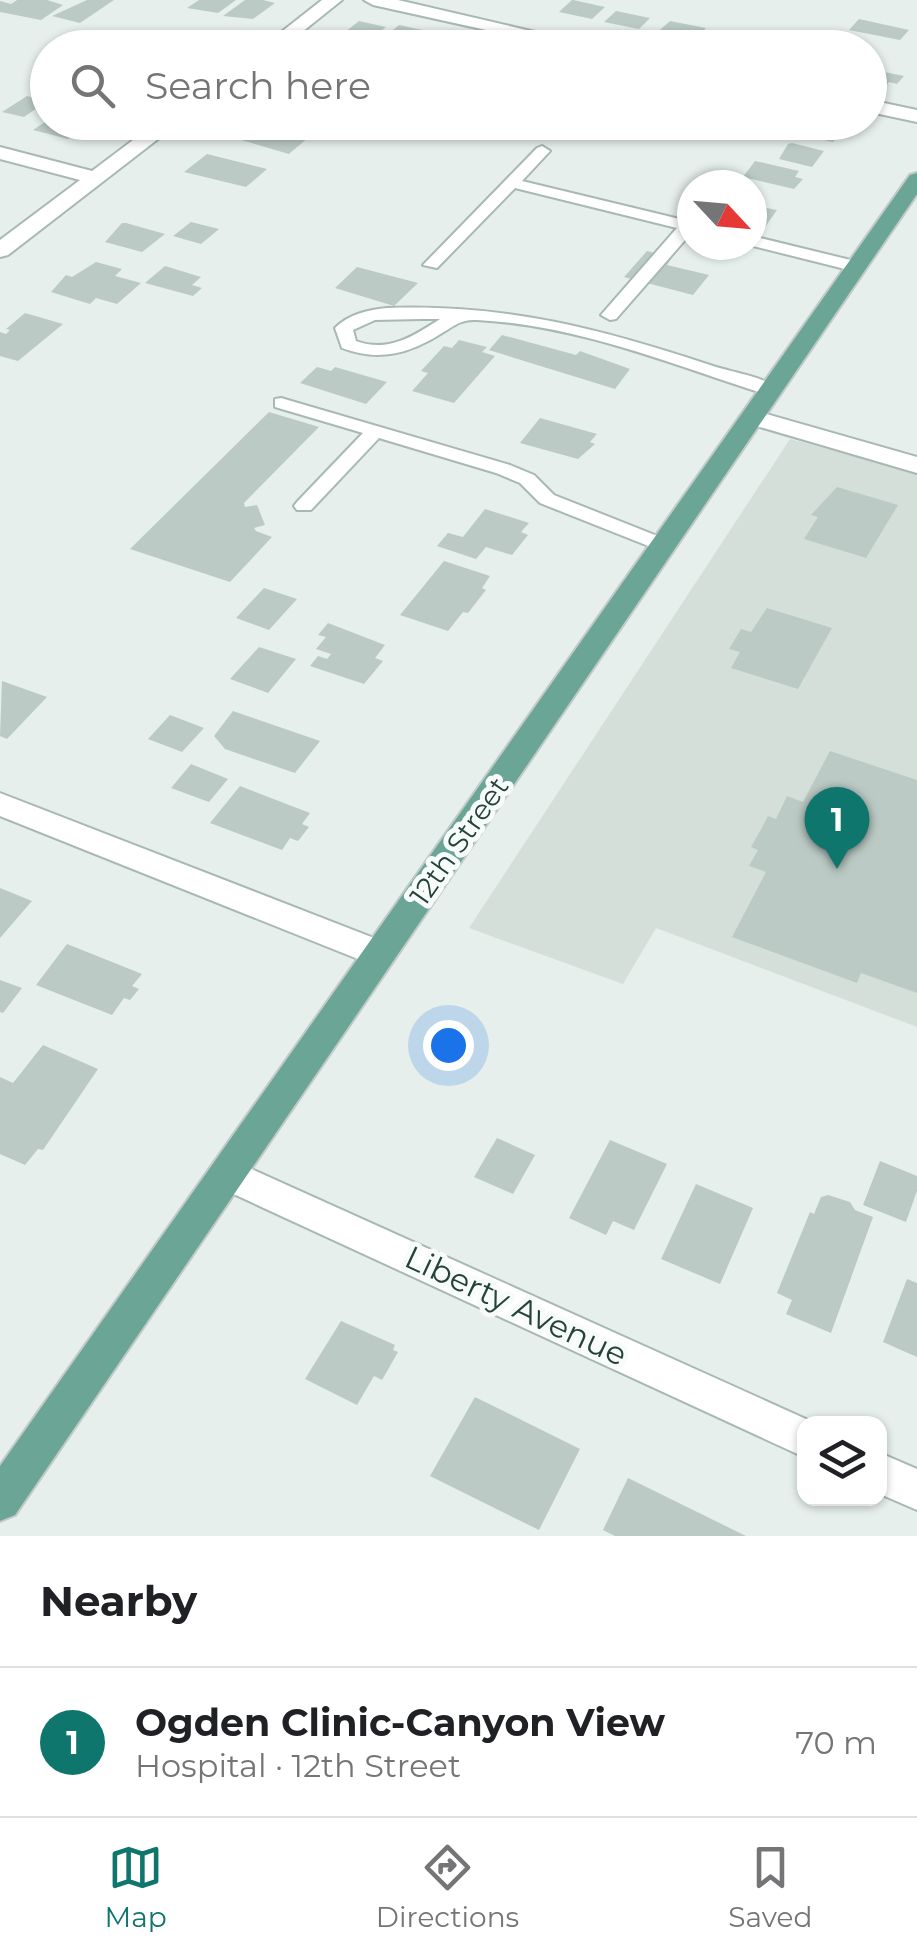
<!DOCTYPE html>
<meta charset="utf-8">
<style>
body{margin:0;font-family:Montserrat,sans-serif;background:#f6f6f6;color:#202124}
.controls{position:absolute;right:30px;bottom:30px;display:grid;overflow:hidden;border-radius:20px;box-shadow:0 2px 8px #0004}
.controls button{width:90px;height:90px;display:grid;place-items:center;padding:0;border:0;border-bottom:2px solid #e0e0e0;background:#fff;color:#202124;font:50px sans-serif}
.compass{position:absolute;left:677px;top:170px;width:90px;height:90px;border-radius:50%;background:#fff;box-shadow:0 2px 8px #0004;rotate:116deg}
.you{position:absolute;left:448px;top:1045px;width:35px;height:35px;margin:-25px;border:8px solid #fff;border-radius:50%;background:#1a73e8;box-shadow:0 0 0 15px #1a73e833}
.badge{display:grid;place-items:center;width:65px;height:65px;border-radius:50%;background:#0f766e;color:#fff;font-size:32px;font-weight:700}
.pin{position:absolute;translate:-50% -82px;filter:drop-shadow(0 2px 5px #0008)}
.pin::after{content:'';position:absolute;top:52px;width:35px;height:30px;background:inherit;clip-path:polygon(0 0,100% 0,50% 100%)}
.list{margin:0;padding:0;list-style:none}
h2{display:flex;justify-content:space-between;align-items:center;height:130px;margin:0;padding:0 40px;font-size:42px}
h2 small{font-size:32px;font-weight:400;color:#757577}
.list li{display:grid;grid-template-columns:65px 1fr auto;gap:30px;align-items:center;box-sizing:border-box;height:150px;padding:0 40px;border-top:2px solid #e0e0e0}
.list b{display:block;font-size:38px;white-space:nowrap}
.list p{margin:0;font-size:32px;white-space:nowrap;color:#757577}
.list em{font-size:32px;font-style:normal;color:#757577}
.icon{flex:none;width:55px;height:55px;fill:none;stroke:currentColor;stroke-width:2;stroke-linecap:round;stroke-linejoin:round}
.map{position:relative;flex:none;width:917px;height:1536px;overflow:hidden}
.search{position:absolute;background:#fff;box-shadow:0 2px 8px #0004;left:30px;right:30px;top:30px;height:110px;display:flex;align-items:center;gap:25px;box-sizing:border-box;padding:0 35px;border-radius:55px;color:#757577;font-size:38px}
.sheet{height:280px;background:#fff}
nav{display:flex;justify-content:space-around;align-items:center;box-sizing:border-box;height:140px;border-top:2px solid #e0e0e0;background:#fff;font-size:28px;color:#757577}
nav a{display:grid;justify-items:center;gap:5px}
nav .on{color:#0f766e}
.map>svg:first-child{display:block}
.built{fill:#d4dfda}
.building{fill:#bbcac4}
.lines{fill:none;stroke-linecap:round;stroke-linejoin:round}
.service-casing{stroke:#a8b8b2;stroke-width:4}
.minor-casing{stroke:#a8b8b2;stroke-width:4}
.primary-casing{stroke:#c2cac8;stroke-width:4}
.service{fill:#fff;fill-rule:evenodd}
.minor{fill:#fff;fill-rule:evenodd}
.primary{fill:#6aa596;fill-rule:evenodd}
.labels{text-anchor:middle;stroke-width:10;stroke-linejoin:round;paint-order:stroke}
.street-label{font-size:28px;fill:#24423a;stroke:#f7fbf9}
.near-street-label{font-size:32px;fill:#24423a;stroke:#f7fbf9}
</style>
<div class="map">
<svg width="917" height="1536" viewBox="0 0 917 1536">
<rect width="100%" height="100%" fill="#e6efeb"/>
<path class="built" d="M790 439 917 473V1027L656 928 623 984 469 928Z"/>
<path class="building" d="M17 0H47L63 5 41 20 0 12V1L11 4Z
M87 0H114L80 23 52 16Z
M199 0H236L218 13 187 8Z
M245 0H263L275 3 253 19 223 16Z
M572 0H573L605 7 592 19 559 12Z
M616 11 650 18 639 29 604 22Z
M859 19 909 30 900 40 849 30Z
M359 21 386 27 359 48H325Z
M670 21 706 28 693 42 652 37Z
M399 25 427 31 407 48H371Z
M716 33 751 40 744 48 703 46Z
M151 35 171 40 161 48H116L124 42 138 45Z
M870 69 904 76 897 84 889 82 885 88 870 84Z
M27 96 47 101 24 117 2 112Z
M48 120V122H98L68 139 33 130Z
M778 122H832L846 126 833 142 784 131 787 126Z
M254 123 310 136 289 154 228 136 241 125 250 127Z
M788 144 792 143 824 151 812 167 779 159Z
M207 154 267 169 246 187 184 172Z
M755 161 799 171 795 177 803 179 794 189 743 177Z
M752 205 777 210 765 227 752 224Z
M191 222 219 229 201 244 173 236Z
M122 223H126L165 234 142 252 105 242Z
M647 251 672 257 667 265 709 275 693 295 624 277Z
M96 262 122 269 115 276 141 283 117 304 96 298 90 304 51 292 66 275 72 277Z
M165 266 201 277 192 285 202 288 193 296 145 283Z
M357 267 418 283 394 306 335 288Z
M25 313 63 324 18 361 0 356V332L6 334 10 330 6 329Z
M502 335 576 355 580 351 630 369 615 389 489 350Z
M459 340 487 347 482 352 495 356 454 403 412 391 428 373 421 371 444 346 452 348Z
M317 367 331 371 335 367 387 382 366 404 300 383Z
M269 412 319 427 244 503 245 507 257 505 265 525 254 528 256 531 272 537 230 582 130 549Z
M540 418 597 434 590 442 595 444 578 459 520 443Z
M837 487 898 505 866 558 804 539 818 517 811 515Z
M485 509 529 523 521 532 528 535 512 555 486 547 476 559 437 546 448 533 463 537Z
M444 561 490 576 482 588 486 590 468 613 463 612 448 631 400 615Z
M264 588 297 599 269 630 236 618Z
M767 608 832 628 798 689 731 668 740 652 729 649 741 629 751 632Z
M328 623 385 645 375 658 383 661 364 684 310 666 318 656 327 659 331 654 316 649 326 637 318 635Z
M259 647 296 659 268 693 230 679Z
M2 681 47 697 7 739 0 736Z
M233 711 320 741 295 773 225 749 214 736Z
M170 715 204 728 182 752 148 739Z
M830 751 917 780V993L861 973 857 983 732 937 766 872 749 866 758 850 751 847 760 831 768 816 776 819 787 796 803 802Z
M191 764 228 779 209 802 171 788Z
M240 786 310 813 302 824 309 827 298 841 290 838 282 850 210 823Z
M0 888 32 901 0 938Z
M67 944 142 974 132 986 139 989 130 1000 124 998 112 1015 36 985Z
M0 980 22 988 3 1013 0 1012Z
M43 1045 98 1069 43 1150 38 1149 25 1165 0 1154V1077L13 1083Z
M497 1138 535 1155 513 1194 474 1177Z
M610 1140 667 1164 634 1230 613 1221 606 1235 569 1218Z
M880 1161 917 1176V1191L906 1222 863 1205Z
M696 1184 753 1208 720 1284 661 1259Z
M828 1195 850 1202 855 1210 873 1217 831 1333 786 1314 792 1300 777 1293 810 1212 814 1214 821 1197Z
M907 1279 917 1283V1357L883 1342Z
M341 1321 395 1345 393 1350 398 1352 382 1380 374 1376 357 1405 305 1379Z
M475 1397 580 1449 539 1530 430 1476Z
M628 1478 746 1536H615L603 1530Z"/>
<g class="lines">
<defs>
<path id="service" d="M542 146 550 151 522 181 692 222V232L616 319 610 320 601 315 677 228 515 188 437 268 423 265 537 148Z
M752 236 863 263 865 267 857 272 749 245H752Z
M387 308C508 304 602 329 716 367 736 373 765 377 780 390L777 394H765C670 364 577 325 477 320 462 319 455 325 442 333 409 354 379 362 342 348L335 328C349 314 368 310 387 308ZM421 319H440C414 336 388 353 356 341L353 330 375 320Z
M281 398 510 465 534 475 554 495 670 541 673 545 670 549H656L540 503 520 483 496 473 379 438 311 510H297L294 506 297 502 363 433 275 407V399Z"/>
<path id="minor" d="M322 0H342L282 48H261Z
M364 0H398L604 48H567L373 5Z
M870 100 917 110V122L870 112Z
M157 122H180L8 255 0 257V240L80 180 0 159V147L92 171Z
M752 410 917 457V473L743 422 740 417Z
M0 793 392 945 396 954 392 963 380 967 368 963 0 816Z
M227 1158 817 1424H804V1457L214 1185 209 1174 214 1163Z
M880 1453 917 1469V1510L880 1494Z"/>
<path id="primary" d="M917 173V194L15 1515 0 1521V1466L910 175Z"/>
</defs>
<use href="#service" class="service-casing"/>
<use href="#minor" class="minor-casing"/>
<use href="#primary" class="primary-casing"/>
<use href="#service" class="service"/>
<use href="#minor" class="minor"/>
<use href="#primary" class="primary"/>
</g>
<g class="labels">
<g class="street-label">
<text transform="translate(459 841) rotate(-55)" y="10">12th Street</text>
</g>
<g class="near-street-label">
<text transform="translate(516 1306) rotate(25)" y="11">Liberty Avenue</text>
</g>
</g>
</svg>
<div class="controls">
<button><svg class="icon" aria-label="layers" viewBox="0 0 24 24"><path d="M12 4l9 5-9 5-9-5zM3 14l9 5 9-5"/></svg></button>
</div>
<svg class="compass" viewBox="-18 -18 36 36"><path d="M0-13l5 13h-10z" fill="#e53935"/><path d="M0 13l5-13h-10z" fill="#757577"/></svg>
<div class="you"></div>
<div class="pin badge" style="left:837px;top:869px">1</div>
<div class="search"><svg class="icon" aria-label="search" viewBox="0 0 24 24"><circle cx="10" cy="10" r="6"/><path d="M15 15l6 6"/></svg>Search here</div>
</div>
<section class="sheet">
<h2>Nearby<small></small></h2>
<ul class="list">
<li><span class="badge">1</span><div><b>Ogden Clinic-Canyon View</b><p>Hospital · 12th Street</p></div><em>70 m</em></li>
</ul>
</section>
<nav>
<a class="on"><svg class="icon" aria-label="map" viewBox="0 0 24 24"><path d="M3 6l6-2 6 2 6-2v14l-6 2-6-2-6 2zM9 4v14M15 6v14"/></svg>Map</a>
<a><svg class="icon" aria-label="directions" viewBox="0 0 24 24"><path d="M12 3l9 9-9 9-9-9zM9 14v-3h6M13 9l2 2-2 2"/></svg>Directions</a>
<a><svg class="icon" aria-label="saved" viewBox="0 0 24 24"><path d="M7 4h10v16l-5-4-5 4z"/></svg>Saved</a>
</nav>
